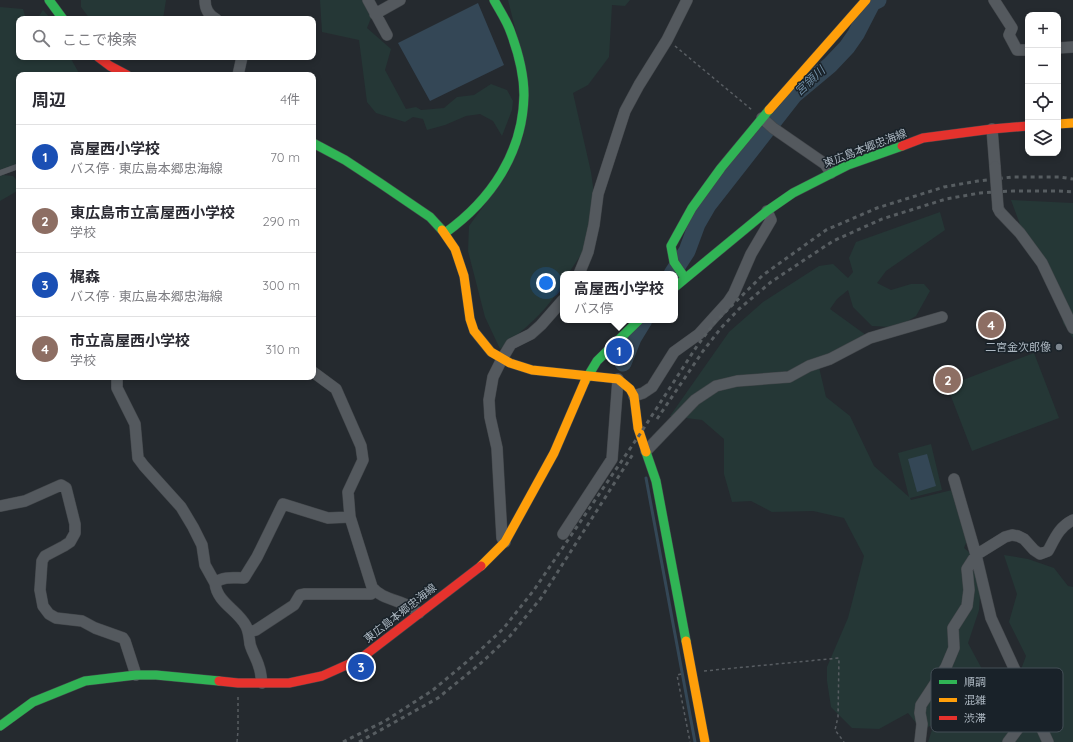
<!DOCTYPE html>
<html lang="ja">
<meta charset="utf-8">
<style>
body{margin:0;font-family:Quicksand,"Noto Sans JP",sans-serif;background:#f2f2f3;color:#2b2b33}
.controls{position:absolute;right:12px;top:12px;display:grid;overflow:hidden;border-radius:8px;box-shadow:0 2px 6px #0003}
.controls button{width:36px;height:36px;display:grid;place-items:center;padding:0;border:0;border-bottom:1px solid #e1e1e2;background:#fff;color:#2b2b33;font:20px sans-serif}
.you{position:absolute;left:546px;top:283px;width:14px;height:14px;margin:-10px;border:3px solid #fff;border-radius:50%;background:#1a73e8;box-shadow:0 0 0 6px #1a73e833}
.badge{display:grid;place-items:center;width:26px;height:26px;border-radius:50%;background:#0b8043;color:#fff;font-size:13px;font-weight:700}
.pin{position:absolute;translate:-50% -50%;border:2px solid #fff;box-shadow:0 1px 4px #0006}
.popup{position:absolute;left:560px;top:271px;width:118px;height:52px;box-sizing:border-box;display:grid;place-content:center;border-radius:8px;background:#fff;filter:drop-shadow(0 1px 3px #0005);font-size:13px;white-space:nowrap;color:#7c7c81}
.popup b{font-size:15px;color:#2b2b33}
.popup::after{content:'';position:absolute;left:50%;top:100%;margin-left:-8px;border:8px solid transparent;border-top-color:#fff}
.list{margin:0;padding:0;list-style:none}
h2{display:flex;justify-content:space-between;align-items:center;height:52px;margin:0;padding:0 16px;font-size:17px}
h2 small{font-size:13px;font-weight:400;color:#7c7c81}
.list li{display:grid;grid-template-columns:26px 1fr auto;gap:12px;align-items:center;box-sizing:border-box;height:64px;padding:0 16px;border-top:1px solid #e1e1e2}
.list b{display:block;font-size:15px;white-space:nowrap}
.list p{margin:0;font-size:13px;white-space:nowrap;color:#7c7c81}
.list em{font-size:13px;font-style:normal;color:#7c7c81}
.icon{flex:none;width:22px;height:22px;fill:none;stroke:currentColor;stroke-width:2;stroke-linecap:round;stroke-linejoin:round}
.map{position:relative;flex:none;width:1073px;height:742px;overflow:hidden}
.search{position:absolute;background:#fff;box-shadow:0 2px 6px #0003;left:16px;top:16px;width:300px;height:44px;display:flex;align-items:center;gap:10px;box-sizing:border-box;padding:0 14px;border-radius:8px;color:#7c7c81;font-size:15px}
.panel{position:absolute;background:#fff;box-shadow:0 2px 6px #0003;left:16px;top:72px;width:300px;height:308px;border-radius:8px}
.map>svg:first-child{display:block}
.green{fill:#253736}
.water{fill:#344756}
.lines{fill:none;stroke-linecap:round;stroke-linejoin:round}
.stream{stroke:#344756;stroke-width:3}
.river{stroke:#344756;stroke-width:17}
.lane-casing{stroke:#42464a;stroke-width:6}
.street-casing{stroke:#42464a;stroke-width:12}
.fast-casing{stroke:#42464a;stroke-width:10}
.slow-casing{stroke:#42464a;stroke-width:10}
.jam-casing{stroke:#42464a;stroke-width:10}
.path{stroke:#585d62;stroke-width:1.5;stroke-dasharray:3 3;stroke-linecap:butt}
.lane{stroke:#54595e;stroke-width:5.5}
.street{stroke:#54595e;stroke-width:11}
.fast{stroke:#30b455;stroke-width:9}
.slow{stroke:#ff9f0a;stroke-width:9}
.jam{stroke:#e5322d;stroke-width:9}
.rail{stroke:#575d61;stroke-width:3;stroke-dasharray:4 4;stroke-linecap:butt}
.street-bridge-casing{stroke:#42464a;stroke-width:12;stroke-linecap:butt}
.street-bridge{stroke:#54595e;stroke-width:11}
.poi-dot{fill:#7d868f;stroke:#192229;stroke-width:1.5}
.labels{text-anchor:middle;stroke-width:3;stroke-linejoin:round;paint-order:stroke}
.street-label{font-size:11px;fill:#adb8c2;stroke:#192229}
.poi-label{font-size:11px;fill:#adb8c2;stroke:#192229;text-anchor:end}
.water-label{font-size:12px;font-style:italic;fill:#708da4;stroke:#192229}
.key{fill:#192229;stroke:#454f57;stroke-width:1}
.key-label{font-size:11px;fill:#adb8c2}
</style>
<div class="map">
<svg width="1073" height="742" viewBox="0 0 1073 742">
<rect width="100%" height="100%" fill="#252a2f"/>
<path class="green" d="M81 0H166L163 19H90L81 7Z
M320 0H363L371 18 367 28 391 49 385 70 406 109 416 107 421 110 444 108 457 97 474 95 491 84 507 90 513 101 512 110 502 136 493 121 480 114 466 116 445 125 427 130 423 119 413 117 405 122 376 113 367 102 359 40 322 32Z
M508 0H630L625 6 612 5 609 57 588 85 573 93 591 172 596 209 584 250 568 274H563C563 299 519 334 500 349L485 317 468 251 469 226 509 171 524 134 516 32Z
M0 7 23 9 26 19H19V57H70L80 75H19V164L0 170Z
M43 10 51 19H37Z
M3 175 13 176 19 182V190L0 201V176Z
M1011 200 1073 203V338L1063 323 1059 299 1025 238Z
M940 212 945 230 886 271 877 283 891 290 911 284H924L930 291 916 316 903 324 890 327 872 326 853 307 848 290 837 299 830 309 870 338 818 363 826 397 850 416 874 466 909 497 898 453 931 444 942 490 910 498 911 500 952 490 968 538 964 548 982 563 979 610 968 643 983 671 1014 688 1026 656 1009 622 1017 594 1004 555 1028 559 1054 568 1068 586 1073 587V742H928L934 724 922 730 908 713 879 729 852 728 831 707 827 681V667L848 618 864 556 844 518 813 511 772 512 751 501 732 502 724 474V439L702 420 670 416 729 332 763 302 819 266 833 264 848 278 853 272 849 258 856 242Z
M1034 353 1059 418 972 451 947 386Z"/>
<path class="water" d="M478 3 504 65 430 101 398 43Z
M927 454 936 486 917 492 908 459Z"/>
<g class="lines">
<path class="stream" d="M646 478 695 742"/>
<path class="river" d="M672 274 687 251 697 224 708 205 794 95 830 65 847 47 856 34 872 3 878 0
M623 363 633 338 644 320"/>
<defs>
<path id="lane" d="M0 173 19 166"/>
<path id="street" d="M205 0C205 9 208 15 216 19
M368 0 387 35
M994 0 1012 28 1009 35 1017 50H1028
M375 14 400 0
M1058 48 1073 47
M238 75 242 57
M762 118 773 128 825 164 831 173
M992 129 995 167
M998 208 1000 212 1020 233 1042 263 1073 328
M579 274 588 252 594 225 598 194 625 111 639 85 667 40 687 0
M313 372 336 389 361 446 363 460 348 492 350 517 372 587C380 598 397 600 409 606 412 608 415 611 419 613
M117 377V388L135 424 138 458 144 466 181 507 193 527 202 545 205 565 215 583
M634 396 643 393 652 387 674 352 699 334 728 302 734 293 751 254 771 220 767 211
M646 451 695 400 716 386 737 381 789 377 809 366 830 359 870 338 942 317
M954 479 976 555 991 618 1048 742
M0 506 25 501 61 485 66 488 75 524V533L70 542 64 546 45 556 42 561 40 590 43 606 49 614 56 618 82 621 95 628 123 638 125 641 136 675
M563 534 612 459 618 379
M505 542 502 538 497 448 490 417 489 400 493 377 502 359 511 344 531 334 541 325 563 300
M249 632 256 630 294 605 300 595 305 594H371L374 591
M262 683C261 678 261 672 259 667 257 659 252 652 250 644 249 637 249 632 246 626 238 610 217 603 215 583 224 576 233 578 244 578L257 557 283 504 328 518 350 517
M920 742 922 724 920 713 921 705 946 667 954 648 953 628 967 606 969 590 967 569 976 555 1005 537 1012 535 1018 536 1024 539 1034 550 1040 554 1048 551C1055 538 1059 527 1073 520
M1008 742 1032 710"/>
<path id="fast" d="M49 0 63 19
M313 143 345 160 380 183 430 217 442 230
M445 233C491 200 523 153 524 95 524 74 518 52 511 33 507 21 500 11 494 0
M685 278 674 262 671 246 692 208 721 168 769 110
M675 287 767 211 793 193 848 165 902 146
M585 381 597 361 639 320
M646 452 656 481 686 641
M0 726 33 702 85 681 136 675H156L219 681"/>
<path id="slow" d="M769 110 866 0
M1058 124 1073 123
M442 230 455 249 464 276 470 319 474 331 491 352 510 363 532 370 618 379 630 389 634 396 638 428 646 452
M481 566 505 542 554 453 585 381
M686 641 705 742"/>
<path id="jam" d="M98 57 110 66 127 75
M902 146 923 138 992 129 1028 126
M219 681 238 683H289L322 676 360 659 481 566"/>
</defs>
<use href="#lane" class="lane-casing"/>
<use href="#street" class="street-casing"/>
<use href="#fast" class="fast-casing"/>
<use href="#slow" class="slow-casing"/>
<use href="#jam" class="jam-casing"/>
<path class="path" d="M675 46 752 110
M704 671 839 658 838 717 835 730 844 742
M681 674 677 675 690 742
M237 742 238 731V696"/>
<use href="#lane" class="lane"/>
<use href="#street" class="street"/>
<use href="#fast" class="fast"/>
<use href="#slow" class="slow"/>
<use href="#jam" class="jam"/>
<path class="rail" d="M657 419 703 351 721 328 739 309 771 282 833 241 882 219 946 199 980 193 1013 191H1059L1073 192
M343 742 385 721 433 690 475 655 503 629 534 590 640 434 697 346 715 322 763 275 826 230 877 208 944 187 978 181 1012 177H1059L1073 179
M359 742 438 698 481 663 510 636 541 598 633 454"/>
<defs>
<path id="street-bridge" d="M995 167 998 208"/>
</defs>
<use href="#street-bridge" class="street-bridge-casing"/>
<use href="#street-bridge" class="street-bridge"/>
</g>
<circle class="poi-dot" cx="1059" cy="347" r="4"/>
<g class="labels">
<g class="street-label">
<text transform="translate(865 148) rotate(-21)" y="4">東広島本郷忠海線</text>
<text transform="translate(400 613) rotate(-38)" y="4">東広島本郷忠海線</text>
</g>
<g class="poi-label">
<text x="1051" y="351">二宮金次郎像</text>
</g>
<g class="water-label">
<text transform="translate(810 81) rotate(-43)" y="4">宮領川</text>
</g>
</g>
<rect x="931" y="668" width="132" height="64" rx="6" class="key"/>
<rect x="939" y="680" width="18" height="4" fill="#30b455"/>
<rect x="939" y="698" width="18" height="4" fill="#ff9f0a"/>
<rect x="939" y="716" width="18" height="4" fill="#e5322d"/>
<g class="key-label">
<text x="964" y="686">順調</text>
<text x="964" y="704">混雑</text>
<text x="964" y="722">渋滞</text>
</g>
</svg>
<div class="controls">
<button>+</button>
<button>−</button>
<button><svg class="icon" aria-label="locate" viewBox="0 0 24 24"><circle cx="12" cy="12" r="6"/><path d="M12 2v4M12 18v4M2 12h4M18 12h4"/></svg></button>
<button><svg class="icon" aria-label="layers" viewBox="0 0 24 24"><path d="M12 4l9 5-9 5-9-5zM3 14l9 5 9-5"/></svg></button>
</div>
<div class="you"></div>
<div class="pin badge" style="left:619px;top:351px;background:#1a4fb4">1</div>
<div class="popup"><b>高屋西小学校</b>バス停</div>
<div class="pin badge" style="left:948px;top:380px;background:#8d6e63">2</div>
<div class="pin badge" style="left:361px;top:667px;background:#1a4fb4">3</div>
<div class="pin badge" style="left:991px;top:325px;background:#8d6e63">4</div>
<div class="search"><svg class="icon" aria-label="search" viewBox="0 0 24 24"><circle cx="10" cy="10" r="6"/><path d="M15 15l6 6"/></svg>ここで検索</div>
<section class="panel">
<h2>周辺<small>4件</small></h2>
<ul class="list">
<li><span class="badge" style="background:#1a4fb4">1</span><div><b>高屋西小学校</b><p>バス停 · 東広島本郷忠海線</p></div><em>70 m</em></li>
<li><span class="badge" style="background:#8d6e63">2</span><div><b>東広島市立高屋西小学校</b><p>学校</p></div><em>290 m</em></li>
<li><span class="badge" style="background:#1a4fb4">3</span><div><b>梶森</b><p>バス停 · 東広島本郷忠海線</p></div><em>300 m</em></li>
<li><span class="badge" style="background:#8d6e63">4</span><div><b>市立高屋西小学校</b><p>学校</p></div><em>310 m</em></li>
</ul>
</section>
</div>
